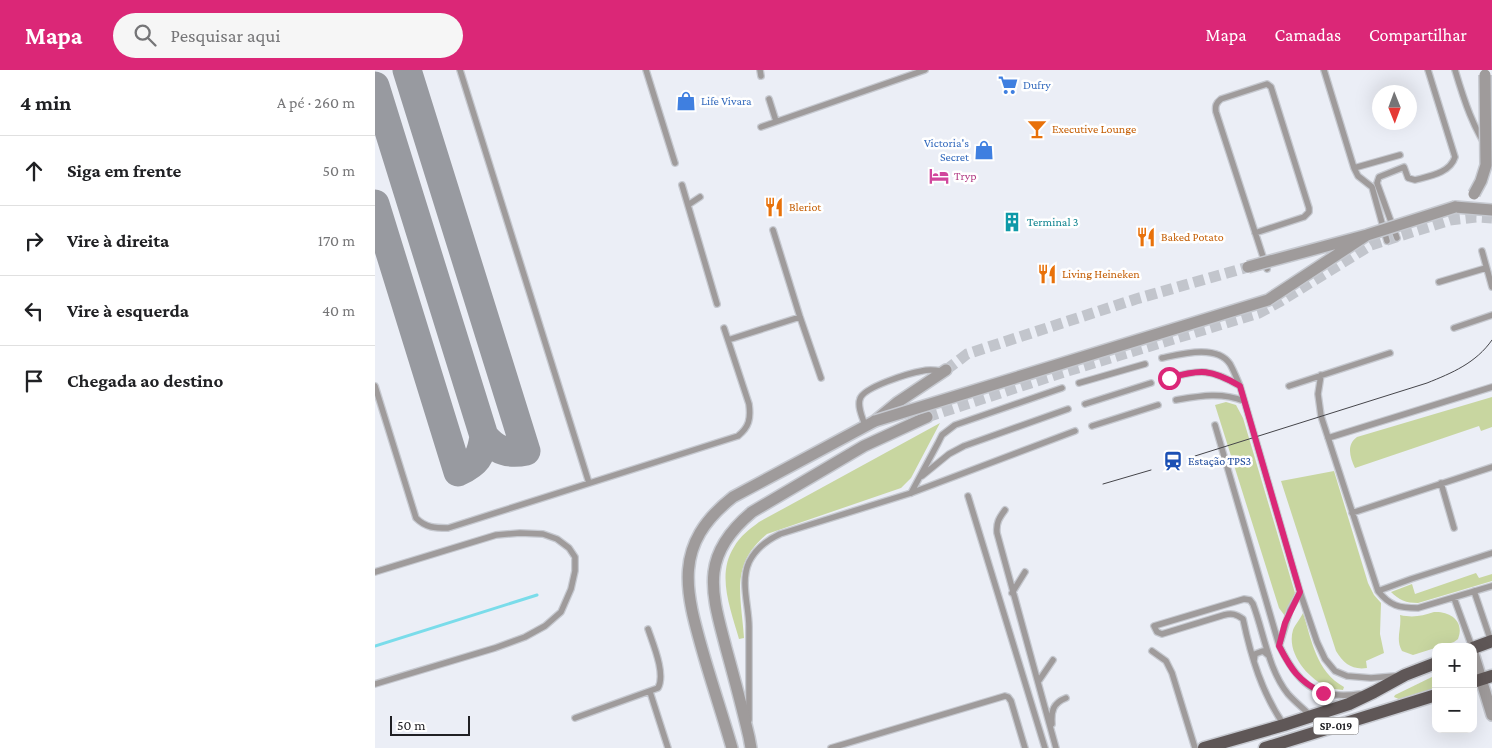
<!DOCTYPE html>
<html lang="pt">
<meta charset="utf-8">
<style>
body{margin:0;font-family:"Crimson Pro",serif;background:#f6f6f6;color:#202124}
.controls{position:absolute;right:15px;bottom:15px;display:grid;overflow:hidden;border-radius:10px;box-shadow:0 5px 20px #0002}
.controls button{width:45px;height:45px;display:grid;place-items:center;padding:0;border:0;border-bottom:1px solid #e0e0e0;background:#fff;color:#202124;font:25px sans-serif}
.compass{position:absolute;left:997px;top:15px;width:45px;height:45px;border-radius:50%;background:#fff;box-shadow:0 5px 20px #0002;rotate:179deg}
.scale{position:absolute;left:15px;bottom:12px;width:80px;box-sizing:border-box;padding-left:5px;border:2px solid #202024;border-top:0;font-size:14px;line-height:18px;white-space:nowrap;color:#202024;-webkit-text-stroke:4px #fff;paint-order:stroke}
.stop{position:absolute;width:15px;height:15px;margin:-11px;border:4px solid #db2777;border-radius:50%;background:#fff}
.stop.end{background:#db2777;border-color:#fff;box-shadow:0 1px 5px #0008}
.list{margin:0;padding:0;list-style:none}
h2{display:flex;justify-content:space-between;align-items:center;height:65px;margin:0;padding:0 20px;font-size:21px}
h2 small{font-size:16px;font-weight:400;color:#757577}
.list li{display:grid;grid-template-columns:32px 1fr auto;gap:15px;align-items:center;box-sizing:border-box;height:70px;padding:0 20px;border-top:1px solid #e0e0e0}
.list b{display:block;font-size:19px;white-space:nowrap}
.list em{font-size:16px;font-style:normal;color:#757577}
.icon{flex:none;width:28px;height:28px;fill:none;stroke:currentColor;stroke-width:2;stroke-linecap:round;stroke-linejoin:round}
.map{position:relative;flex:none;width:1117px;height:678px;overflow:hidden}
header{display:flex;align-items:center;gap:30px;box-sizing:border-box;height:70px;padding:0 25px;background:#db2777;color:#fff}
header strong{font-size:24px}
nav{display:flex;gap:28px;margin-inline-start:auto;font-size:18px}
.search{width:350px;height:45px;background:#f6f6f6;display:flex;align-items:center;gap:12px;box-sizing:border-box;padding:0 18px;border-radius:28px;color:#757577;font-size:19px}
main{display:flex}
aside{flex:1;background:#fff}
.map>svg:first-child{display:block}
.green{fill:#c8d6a0}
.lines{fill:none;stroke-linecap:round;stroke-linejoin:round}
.stream{stroke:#7adcea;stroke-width:3}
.taxiway{stroke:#989aa0;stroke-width:29}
.street-tunnel{stroke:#c2c5cc;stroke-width:11;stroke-dasharray:11 5.5;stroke-linecap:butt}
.lane-casing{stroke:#c6c9d0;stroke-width:8}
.street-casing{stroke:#c6c9d0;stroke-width:14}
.primary-casing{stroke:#c6c9d0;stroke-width:15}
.lane{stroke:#9f9b9b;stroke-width:5.5}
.street{stroke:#9f9b9b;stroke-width:11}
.primary{stroke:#5f5757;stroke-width:12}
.tram{stroke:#45454a;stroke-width:1}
.street-bridge-casing{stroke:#c6c9d0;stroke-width:14;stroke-linecap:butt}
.street-bridge{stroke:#9f9b9b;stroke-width:11}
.route{stroke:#db2777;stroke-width:6}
.labels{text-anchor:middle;stroke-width:5;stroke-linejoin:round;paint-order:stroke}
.shield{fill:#fff;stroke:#636366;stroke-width:1}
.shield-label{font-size:11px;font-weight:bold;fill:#202024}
.shop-label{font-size:12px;fill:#366cbe;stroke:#fff;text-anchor:start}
.food-label{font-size:12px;fill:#c56008;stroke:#fff;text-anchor:start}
.hotel-label{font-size:12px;fill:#b23c85;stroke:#fff;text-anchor:start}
.culture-label{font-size:12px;fill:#0d838f;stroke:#fff;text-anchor:start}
.transit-label{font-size:12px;fill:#164399;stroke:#fff;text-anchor:start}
</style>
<header>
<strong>Mapa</strong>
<div class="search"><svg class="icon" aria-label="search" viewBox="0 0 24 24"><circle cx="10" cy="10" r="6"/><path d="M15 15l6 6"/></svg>Pesquisar aqui</div>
<nav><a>Mapa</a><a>Camadas</a><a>Compartilhar</a></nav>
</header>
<main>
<aside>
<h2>4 min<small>A pé · 260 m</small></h2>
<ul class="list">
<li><svg class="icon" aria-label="ahead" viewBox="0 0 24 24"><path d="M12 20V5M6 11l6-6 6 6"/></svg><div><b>Siga em frente</b></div><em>50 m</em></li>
<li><svg class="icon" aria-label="right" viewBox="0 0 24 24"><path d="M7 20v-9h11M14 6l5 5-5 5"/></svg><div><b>Vire à direita</b></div><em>170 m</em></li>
<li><svg class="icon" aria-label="left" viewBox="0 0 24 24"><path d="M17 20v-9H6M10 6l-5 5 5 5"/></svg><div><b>Vire à esquerda</b></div><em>40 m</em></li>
<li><svg class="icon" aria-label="arrive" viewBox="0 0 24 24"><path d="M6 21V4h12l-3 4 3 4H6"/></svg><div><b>Chegada ao destino</b></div></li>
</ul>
</aside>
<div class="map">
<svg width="1117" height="678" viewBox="0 0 1117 678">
<rect width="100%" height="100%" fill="#ebeef6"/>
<path class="green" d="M1117 327V357L1106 361 1104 356 980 398C975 387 971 375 982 367Z
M851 332 861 335 868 348 920 523 910 546 904 538 840 335Z
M565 353 536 408 526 418 392 464C355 495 366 524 369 568L364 569C356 540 341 505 359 477 365 466 375 459 384 452Z
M959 401 993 513 999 525 1006 533 1005 564 1009 583 991 591 992 598C977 600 969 594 961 581L906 411Z
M1101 503 1104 508 1117 504V511L1043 533C1031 533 1024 530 1016 522L1037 514 1040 524Z
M1059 542C1075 541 1090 551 1083 569L1079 572 1038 585 1027 581C1020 569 1027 558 1025 545 1038 548 1047 546 1059 542Z
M928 543C937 571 941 601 969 617L968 620C963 619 957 619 953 617 933 609 911 583 918 560 920 555 925 549 928 543Z
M1061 605V618L1026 630 1019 627 1020 625Z"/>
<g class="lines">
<path class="stream" d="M0 576 162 525"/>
<path class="taxiway" d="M0 16 109 366C120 380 133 385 151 381L32 0
M0 134 83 402C102 393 106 387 109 366"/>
<path class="street-tunnel" d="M571 300 592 284 761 229 873 197
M552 347 686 303 884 243 904 232 996 175 1075 150 1101 147 1117 148"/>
<defs>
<path id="lane" d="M85 0 214 413
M271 0 300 93
M385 0 386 6
M949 0 979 98 983 106 997 117 1012 171
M1080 0C1089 30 1098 59 1117 85
M394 29 401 51
M386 57 550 0
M979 98 1025 85
M307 115 342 234
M313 135 325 127
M398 160 425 247 446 308
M880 163 929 147 934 142V138L896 17 892 14 846 29C841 33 840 36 841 42L892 199
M1022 168 1002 113 1004 107 1029 97 1033 108 1040 110C1055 106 1075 103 1080 87L1053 0
M1107 181 1117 217
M1064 212 1111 198
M1079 258 1117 245
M353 270 425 247
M787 288C806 284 842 274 855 294 859 301 862 309 865 316L925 522 942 572 950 589 960 601 972 606 996 608 1020 606
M946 305 943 324 946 346 1003 521C1015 536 1024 538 1043 538L1117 516
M794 308C826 299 836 299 865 316
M704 313 770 294
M0 316 41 448C51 458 60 458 73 458L363 366C374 357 376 349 374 334L349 258
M914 316 1015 283
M801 330C825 326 846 322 869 331
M710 334 776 313
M840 355 904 575C922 612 940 631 985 624
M490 356C488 348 482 337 485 329 488 317 535 303 547 301 554 299 560 300 567 301
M717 356 783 335
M953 368 1117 317
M547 406 574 384 589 376 693 339
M1066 413 1079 458
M536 423 563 373 567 365 580 355 687 318
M593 426 670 678
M630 440C624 448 621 453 622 463L681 678
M977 443 1117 397
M0 502 121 465 145 463 168 464 182 469 194 478 200 487V501L196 519 186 542 170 556 150 567 120 578 0 614
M1003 521 1036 509 1117 483
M1099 521 1116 571
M637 523 650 502
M1079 528 1097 577
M905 573 915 540 925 522
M777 581 791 591 797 603 820 678
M879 591 880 584 888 581 894 586
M663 612 678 590
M275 622 293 678
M200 648 283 618C291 604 278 574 273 559
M374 650C374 619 374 588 374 557 374 536 365 512 374 492 381 478 392 470 405 464L536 423 700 361
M677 654C676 641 678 633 691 628
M909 655C887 623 876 587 868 549 861 544 857 543 849 545L787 564 782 562 779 556 869 529 875 530 878 534C889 563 893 599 913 624 920 632 928 638 935 645
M456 678 630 626 633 627 636 631 650 678"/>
<path id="street" d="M1080 137 1117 140
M1098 583 1117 645
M357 678C348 647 338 617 329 586 310 520 297 475 358 427L500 351 523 332 571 300
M376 678 374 667C367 637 359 607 351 578 345 554 336 527 339 502 342 477 359 457 377 442L489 376 552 347"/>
<path id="primary" d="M1098 578 1117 571
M1098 612 1117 606
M829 678 909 655 974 634 999 622 1030 605 1061 593
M890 678 1061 625"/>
</defs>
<use href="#lane" class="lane-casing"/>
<use href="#street" class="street-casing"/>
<use href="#primary" class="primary-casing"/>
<use href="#lane" class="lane"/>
<use href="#street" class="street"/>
<use href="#primary" class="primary"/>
<path class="tram" d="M820 386 1052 313C1077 303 1101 293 1117 270
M728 414 776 400"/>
<defs>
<path id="street-bridge" d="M1099 124 1106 111 1111 95 1110 5
M873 197 992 165 1080 137
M500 351 893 230 992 165"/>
</defs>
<use href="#street-bridge" class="street-bridge-casing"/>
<use href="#street-bridge" class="street-bridge"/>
</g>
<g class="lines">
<path class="route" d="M794 308C826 299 836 299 865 316L925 522 910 553 904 576C916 599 923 611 948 623"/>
</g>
<defs>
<symbol id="supermarket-bare" viewBox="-9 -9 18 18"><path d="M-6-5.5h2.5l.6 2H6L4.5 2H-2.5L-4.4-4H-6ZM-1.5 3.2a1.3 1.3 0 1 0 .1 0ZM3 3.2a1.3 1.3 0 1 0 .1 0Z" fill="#3f7fe0" stroke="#fff" stroke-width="2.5" paint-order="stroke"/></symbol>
<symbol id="shop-bare" viewBox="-9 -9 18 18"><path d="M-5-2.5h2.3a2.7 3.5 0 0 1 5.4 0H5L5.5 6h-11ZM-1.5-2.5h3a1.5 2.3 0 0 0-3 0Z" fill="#3f7fe0" stroke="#fff" stroke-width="2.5" paint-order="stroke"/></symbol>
<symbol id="bar-bare" viewBox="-9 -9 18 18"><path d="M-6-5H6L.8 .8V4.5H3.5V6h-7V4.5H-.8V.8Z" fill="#e8710a" stroke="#fff" stroke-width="2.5" paint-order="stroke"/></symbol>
<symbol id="hotel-bare" viewBox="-9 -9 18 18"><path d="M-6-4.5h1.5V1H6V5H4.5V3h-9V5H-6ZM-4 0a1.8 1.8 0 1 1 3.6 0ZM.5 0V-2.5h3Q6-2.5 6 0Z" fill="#d1479c" stroke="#fff" stroke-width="2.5" paint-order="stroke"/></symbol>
<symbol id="restaurant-bare" viewBox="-9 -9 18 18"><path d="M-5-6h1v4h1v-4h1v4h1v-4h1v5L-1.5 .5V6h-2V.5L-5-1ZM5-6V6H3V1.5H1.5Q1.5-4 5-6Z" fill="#e8710a" stroke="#fff" stroke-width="2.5" paint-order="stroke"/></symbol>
<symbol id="building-bare" viewBox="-9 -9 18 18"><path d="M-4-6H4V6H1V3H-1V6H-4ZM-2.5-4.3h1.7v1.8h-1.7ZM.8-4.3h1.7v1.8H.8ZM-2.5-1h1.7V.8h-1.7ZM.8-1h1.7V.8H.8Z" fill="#0f9aa8" stroke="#fff" stroke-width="2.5" paint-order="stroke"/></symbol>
<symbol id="station-bare" viewBox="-9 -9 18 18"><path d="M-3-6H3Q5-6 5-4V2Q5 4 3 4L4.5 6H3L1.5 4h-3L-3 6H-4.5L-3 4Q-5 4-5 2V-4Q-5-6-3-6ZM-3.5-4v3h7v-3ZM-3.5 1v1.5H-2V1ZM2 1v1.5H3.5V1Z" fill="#1a4fb4" stroke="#fff" stroke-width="2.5" paint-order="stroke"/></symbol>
</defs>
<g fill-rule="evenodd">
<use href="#supermarket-bare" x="619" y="1" width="28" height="28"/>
<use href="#shop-bare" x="297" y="17" width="28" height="28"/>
<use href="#bar-bare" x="648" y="45" width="28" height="28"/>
<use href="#shop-bare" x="595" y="66" width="28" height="28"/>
<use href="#hotel-bare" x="550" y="92" width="28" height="28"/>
<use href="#restaurant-bare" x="385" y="123" width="28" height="28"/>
<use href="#building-bare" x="623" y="138" width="28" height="28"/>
<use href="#restaurant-bare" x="757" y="153" width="28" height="28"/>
<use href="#restaurant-bare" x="658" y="190" width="28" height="28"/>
<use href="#station-bare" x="784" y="377" width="28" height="28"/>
</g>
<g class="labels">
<rect class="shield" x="938.5" y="647.5" width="45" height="17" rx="4"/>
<g class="shield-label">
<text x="961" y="660">SP-019</text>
</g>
<g class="shop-label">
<text x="648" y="19">Dufry</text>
<text x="326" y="35">Life Vivara</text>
<text x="594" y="77" text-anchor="end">Victoria's<tspan x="594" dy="14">Secret</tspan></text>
</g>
<g class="food-label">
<text x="677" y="63">Executive Lounge</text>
<text x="414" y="141">Bleriot</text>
<text x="786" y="171">Baked Potato</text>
<text x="687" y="208">Living Heineken</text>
</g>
<g class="hotel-label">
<text x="579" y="110">Tryp</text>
</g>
<g class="culture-label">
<text x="652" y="156">Terminal 3</text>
</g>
<g class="transit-label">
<text x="813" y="395">Estação TPS3</text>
</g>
</g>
</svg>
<div class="controls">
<button>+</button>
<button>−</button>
</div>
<svg class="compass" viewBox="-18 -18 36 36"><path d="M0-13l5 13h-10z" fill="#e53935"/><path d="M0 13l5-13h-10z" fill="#757577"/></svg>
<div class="scale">50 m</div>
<div class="stop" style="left:794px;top:308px"></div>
<div class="stop end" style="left:948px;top:623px"></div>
</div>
</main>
